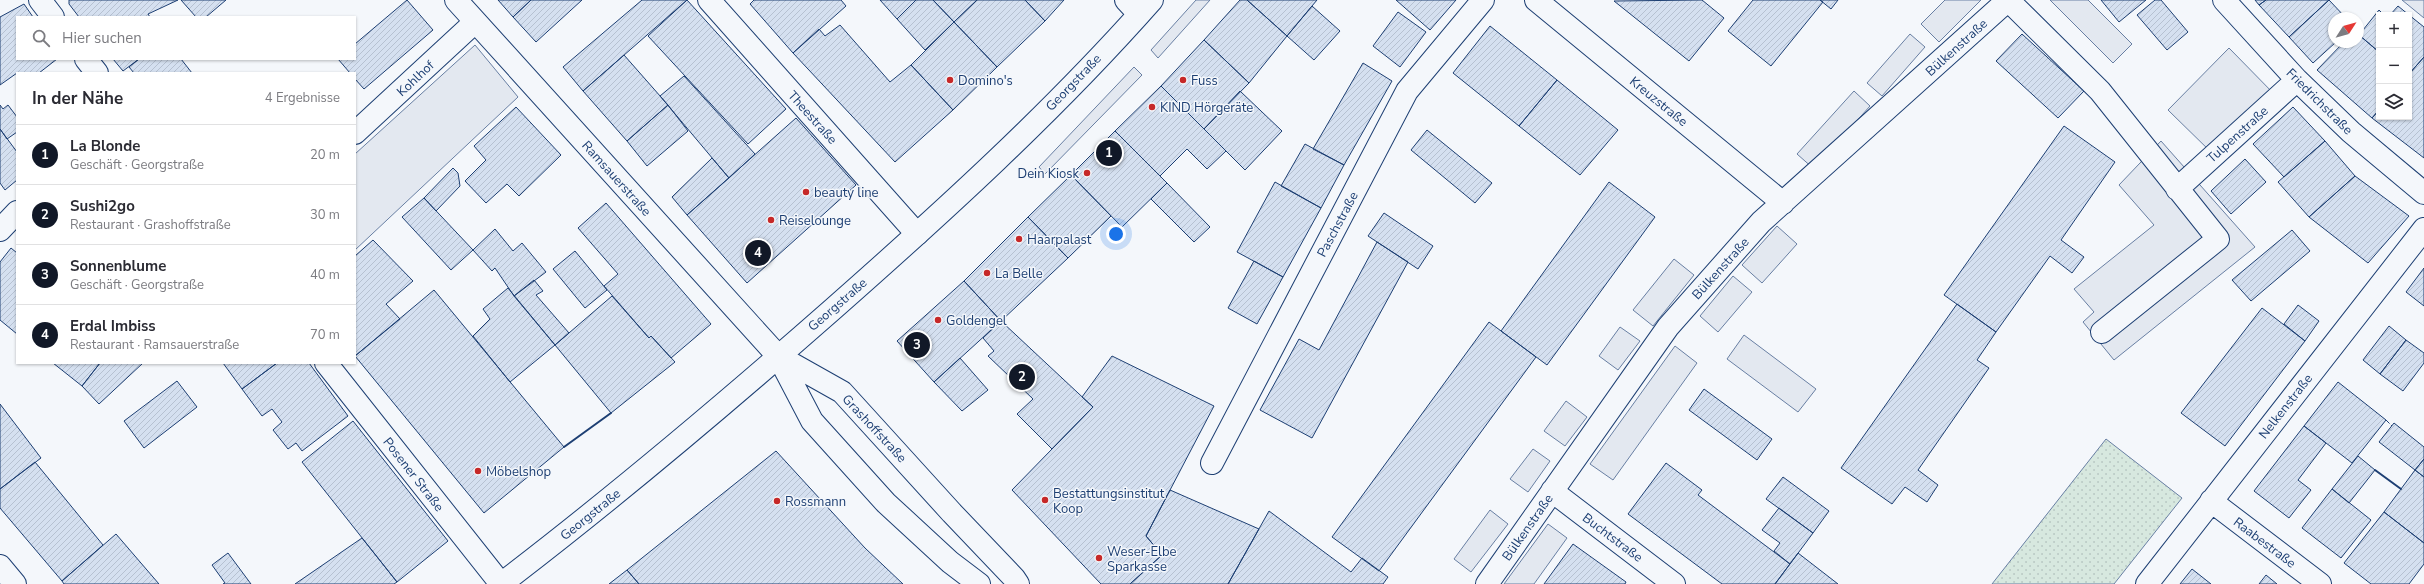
<!DOCTYPE html>
<html lang="de">
<meta charset="utf-8">
<style>
body{margin:0;font-family:"Nunito Sans",sans-serif;background:#f2f2f3;color:#2b2b33}
.controls{position:absolute;right:12px;top:12px;display:grid;overflow:hidden;border-radius:0px;box-shadow:0 1px 3px #0004}
.controls button{width:36px;height:36px;display:grid;place-items:center;padding:0;border:0;border-bottom:1px solid #e1e1e2;background:#fff;color:#2b2b33;font:20px sans-serif}
.compass{position:absolute;left:2328px;top:12px;width:36px;height:36px;border-radius:50%;background:#fff;box-shadow:0 1px 3px #0004;rotate:54deg}
.you{position:absolute;left:1116px;top:234px;width:14px;height:14px;margin:-10px;border:3px solid #fff;border-radius:50%;background:#1a73e8;box-shadow:0 0 0 6px #1a73e833}
.badge{display:grid;place-items:center;width:26px;height:26px;border-radius:50%;background:#111827;color:#fff;font-size:13px;font-weight:700}
.pin{position:absolute;translate:-50% -50%;border:2px solid #fff;box-shadow:0 1px 4px #0006}
.list{margin:0;padding:0;list-style:none}
h2{display:flex;justify-content:space-between;align-items:center;height:52px;margin:0;padding:0 16px;font-size:17px}
h2 small{font-size:13px;font-weight:400;color:#7c7c81}
.list li{display:grid;grid-template-columns:26px 1fr auto;gap:12px;align-items:center;box-sizing:border-box;height:60px;padding:0 16px;border-top:1px solid #e1e1e2}
.list b{display:block;font-size:15px;white-space:nowrap}
.list p{margin:0;font-size:13px;white-space:nowrap;color:#7c7c81}
.list em{font-size:13px;font-style:normal;color:#7c7c81}
.icon{flex:none;width:22px;height:22px;fill:none;stroke:currentColor;stroke-width:2;stroke-linecap:round;stroke-linejoin:round}
.map{position:relative;flex:none;width:2424px;height:584px;overflow:hidden}
.search{position:absolute;background:#fff;box-shadow:0 1px 3px #0004;left:16px;top:16px;width:340px;height:44px;display:flex;align-items:center;gap:10px;box-sizing:border-box;padding:0 14px;border-radius:0px;color:#7c7c81;font-size:15px}
.panel{position:absolute;background:#fff;box-shadow:0 1px 3px #0004;left:16px;top:72px;width:340px;height:292px;border-radius:0px}
.map>svg:first-child{display:block}
.grass{fill:url(#grass-dots);stroke:#687fa3}
.parking{fill:#e3e8f0;stroke:#687fa3}
.building{fill:url(#building-hatch);stroke:#1d3f73}
.lines{fill:none;stroke-linecap:round;stroke-linejoin:round}
.minor-casing{stroke:#1d3f73;stroke-width:24}
.major-casing{stroke:#1d3f73;stroke-width:24}
.minor{stroke:#f4f7fb;stroke-width:22}
.major{stroke:#f4f7fb;stroke-width:22}
.fence{stroke:#1d3f73;stroke-width:1;stroke-dasharray:5 2;stroke-linecap:butt}
.wall{stroke:#1d3f73;stroke-width:2}
.poi-dot{fill:#c62828;stroke:#f4f7fb;stroke-width:1.5}
.labels{text-anchor:middle;stroke-width:3;stroke-linejoin:round;paint-order:stroke}
.street-label{font-size:13px;fill:#1d3f73;stroke:#f4f7fb}
.poi-label{font-size:13px;fill:#1d3f73;stroke:#f4f7fb;text-anchor:start}
</style>
<div class="map">
<svg width="2424" height="584" viewBox="0 0 2424 584">
<defs>
<pattern id="grass-dots" width="8" height="8" patternUnits="userSpaceOnUse"><rect width="8" height="8" fill="#d7e8df"/><path d="M2 2h.1M6 6h.1" fill="none" stroke="#b8c8c3" stroke-width="1.8" stroke-linecap="round"/></pattern>
<pattern id="building-hatch" width="6" height="6" patternUnits="userSpaceOnUse"><rect width="6" height="6" fill="#d5e0f0"/><path d="M-1 1l2-2M0 6l6-6M5 7l2-2" fill="none" stroke="#b6c1d1"/></pattern>
</defs>
<rect width="100%" height="100%" fill="#f4f7fb"/>
<path class="grass" d="M2106 439 2182 498 2114 584H1992Z"/>
<path class="parking" d="M1196 0H1210L1158 58 1151 50Z
M1945 0H1981L1939 42 1921 24Z
M2050 0H2088L2132 44 2113 63Z
M2402 0H2424V18Z
M1910 34 1925 47 1882 96 1867 83Z
M475 45 518 97 355 250V154Z
M2229 48 2278 98 2214 155 2168 110Z
M1134 67 1142 75 1045 174 1039 167Z
M1854 91 1870 106 1814 169 1797 154Z
M2161 141 2255 247 2114 360 2083 322 2094 312 2074 289 2154 225 2119 185Z
M1777 226 1797 244 1762 283 1742 265Z
M1674 259 1694 275 1653 326 1633 310Z
M1733 276 1752 292 1718 332 1700 316Z
M1620 327 1640 341 1618 370 1599 356Z
M1744 335 1816 389 1798 412 1727 359Z
M1675 346 1697 363 1613 480 1590 464Z
M1566 401 1587 417 1565 446 1544 431Z
M1533 449 1550 461 1528 492 1510 479Z
M1490 510 1508 524 1471 572 1454 559Z
M1548 524 1567 538 1534 584H1504Z"/>
<path class="building" d="M69 0H178L148 14 150 17H79L69 4Z
M181 0H226L206 17H196Z
M407 0 433 30 364 89 355 79V73H350L338 59H355V44Z
M498 0H531L513 17Z
M531 0H582L536 42 513 17Z
M642 0H687L583 91 563 67Z
M687 0 786 109 748 144 648 36Z
M754 0H841L846 6 793 53 750 4Z
M880 0H916L897 19Z
M916 0H933L954 22 925 50 897 19Z
M933 0H977L954 22Z
M977 0H1025L1045 21 997 67 954 22Z
M1025 0H1064L1045 21Z
M1240 0H1247L1287 36 1249 83 1204 40Z
M1247 0H1317L1287 36Z
M1396 0H1456L1430 30Z
M1702 0 1724 18 1689 61 1614 1Z
M1753 0H1820L1823 2 1771 66 1728 31Z
M1820 0H1838L1831 9Z
M2101 0H2146L2119 22Z
M2155 0H2161L2188 32 2167 50 2137 15Z
M2255 0H2266L2259 5Z
M2266 0H2329L2289 37 2259 5Z
M2329 0 2346 18H2334L2336 42 2313 63 2289 37Z
M24 4 33 17H17V59H57L39 73H17L0 85V17Z
M1312 6 1340 31 1314 60 1287 36Z
M2398 6 2409 15H2390Z
M2379 10 2384 15H2379V52L2359 35Z
M1398 12 1426 32 1400 67 1373 46Z
M2409 15 2424 27V57L2409 74Z
M954 22 997 67 953 110 911 65Z
M840 25 890 82 911 65 953 110 895 162 793 53 819 29 825 36Z
M1490 26 1557 80 1519 126 1453 73Z
M2022 34 2084 91 2058 118 1996 61Z
M2358 34 2379 52V110L2372 118 2317 70 2344 42H2358Z
M1204 40 1249 83 1204 129 1161 86Z
M624 55 668 105 627 141 583 91Z
M2424 57V158L2372 118 2379 110V117H2409V74Z
M113 59H139L123 71Z
M139 59H181L192 73H134L129 67Z
M1363 63 1392 81 1344 165 1313 149Z
M684 76 755 154 729 178 660 96Z
M1557 80 1618 130 1580 175 1519 126Z
M1161 86 1226 151 1207 169 1187 149 1160 176 1115 131Z
M1240 91 1282 131 1245 170 1204 129Z
M0 105 3 109 8 105 17 117V132L7 139 0 129Z
M668 105 688 131 647 166 627 141Z
M516 107 561 155 519 196 507 184 486 203 465 181 486 160 474 146Z
M2293 107 2325 141 2284 177 2253 144Z
M796 118 856 185 747 283 687 215Z
M2064 126 2115 162 2061 240 2084 257 2072 273 2050 256 1996 332 1944 295Z
M0 129 17 152V180L5 190 0 183Z
M1427 130 1492 183 1475 203 1411 150Z
M1115 131 1167 183 1122 227 1071 175Z
M2325 141 2355 176 2309 217 2278 182Z
M1305 144 1344 165 1321 208 1281 186Z
M712 158 729 178 687 215 672 197Z
M2245 159 2266 182 2231 214 2211 191Z
M453 168 458 173 460 186 436 211 424 198Z
M1071 175 1111 216 1068 258 1028 217Z
M2355 176 2409 216 2368 263 2309 217Z
M1275 182 1321 208 1283 277 1237 252Z
M1609 182 1655 217 1547 365 1501 331Z
M1167 183 1210 227 1194 242 1151 199Z
M424 198 473 250 451 270 402 217Z
M606 203 711 324 671 358 651 336 649 338 604 286 618 274 578 228Z
M1384 213 1433 246 1418 269 1368 236Z
M1028 217 1068 258 1001 321 964 281Z
M495 229 513 251 522 243 546 272 514 296 495 268 492 271 473 250Z
M2292 230 2310 251 2251 301 2232 280Z
M373 240 413 281 386 304 400 319 355 356V256Z
M1377 242 1408 262 1312 438 1260 410 1299 339 1319 350Z
M11 248 17 253V334L0 320V262Z
M575 251 607 290 585 308 553 269Z
M1254 261 1283 277 1257 324 1228 308Z
M2424 268V306L2406 292Z
M534 280 543 291 536 295 569 333 555 345 514 296Z
M964 281 1001 321 934 382 897 341Z
M508 288 555 345 510 382 473 336 490 319 483 309Z
M434 290 564 447 484 513 355 356Z
M612 296 649 338 651 336 675 362 611 413 555 345Z
M1957 304 1996 332 1977 360 1989 368 1918 470 1938 485 1927 502 1905 487 1892 504 1841 468Z
M2298 305 2319 321 2305 341 2284 324Z
M2262 308 2305 341 2225 446 2181 413Z
M1001 321 1093 407 1052 449 1017 414 1033 399 988 356 994 351 983 338Z
M1489 322 1536 357 1379 571 1332 537Z
M2389 326 2406 340 2380 374 2363 360Z
M2406 340 2424 353V363L2403 391 2380 374Z
M1112 356 1214 406 1146 536 1162 555 1130 584H1101L1012 490 1093 407 1082 397Z
M960 358 988 390 962 411 934 382Z
M53 363H100L82 386Z
M100 363H143L99 404 82 386Z
M223 363H277L242 389Z
M277 363H309L348 416 302 451 296 443 288 449 273 430 282 422 272 409 262 416 242 389Z
M177 381 197 407 144 448 124 421Z
M2338 382 2386 420 2352 463 2304 426Z
M1704 389 1772 439 1757 460 1689 410Z
M0 404 41 458 0 489Z
M353 421 448 541 397 582 302 462Z
M2394 423 2424 447V459L2415 470 2379 442Z
M2304 426 2326 443 2298 480 2311 490 2289 518 2254 491Z
M776 451 865 548 903 584H639L627 570Z
M2358 456 2375 470 2349 503 2332 489Z
M2424 459V477L2415 470Z
M35 462 103 545 62 581 0 508V489Z
M1666 463 1702 490 1698 495 1790 564 1775 584H1722L1628 514Z
M2415 470 2424 477V543L2384 512Z
M1783 477 1829 511 1813 533 1766 499Z
M2332 489 2371 520 2341 558 2302 528Z
M1170 490 1259 529 1228 584H1130L1162 555 1146 536Z
M1779 508 1813 533 1790 564 1774 551 1780 543 1762 530Z
M1269 511 1351 572 1362 558 1388 577 1383 584H1228Z
M2384 512 2424 543V564L2409 584H2371L2344 563Z
M116 534 159 584H64L62 581Z
M362 538 397 582 394 584H295Z
M1573 544 1626 582 1625 584H1544Z
M228 553 251 584H223L225 583 212 565Z
M1798 553 1838 584H1775Z
M2192 569 2211 584H2180Z
M627 570 639 584H609Z
M2266 575 2277 584H2259Z"/>
<g class="lines">
<defs>
<path id="minor" d="M40 0 53 17
M456 0 778 356 812 421 886 503 950 562 979 584
M709 0 917 234
M1126 0 1139 14
M1536 0 1783 203
M2008 0 2100 91 2218 239 2102 332
M2224 0 2297 80 2351 132 2424 193
M86 59 97 73
M355 133 475 22
M2177 189 2297 80
M0 230 17 212
M778 356 842 392 952 513 1014 578 1018 584
M326 363 501 584
M1212 463 1407 91 1483 0
M1552 491 1674 584
M2211 501 2320 584
M0 566 15 584
M1487 584 1668 327 1761 222 2008 0
M2147 584 2424 229"/>
<path id="major" d="M501 584C615 497 725 404 833 309 943 212 1054 111 1152 0"/>
</defs>
<use href="#minor" class="minor-casing"/>
<use href="#major" class="major-casing"/>
<use href="#minor" class="minor"/>
<use href="#major" class="major"/>
<path class="fence" d="M2386 420 2392 426"/>
<path class="wall" d="M564 447 611 413
M2375 470 2401 489"/>
</g>
<g class="poi-dot">
<circle cx="950" cy="80" r="4"/>
<circle cx="1183" cy="80" r="4"/>
<circle cx="1152" cy="107" r="4"/>
<circle cx="1087" cy="173" r="4"/>
<circle cx="806" cy="192" r="4"/>
<circle cx="771" cy="220" r="4"/>
<circle cx="1019" cy="239" r="4"/>
<circle cx="987" cy="273" r="4"/>
<circle cx="938" cy="320" r="4"/>
<circle cx="478" cy="471" r="4"/>
<circle cx="1045" cy="500" r="4"/>
<circle cx="777" cy="501" r="4"/>
<circle cx="1099" cy="558" r="4"/>
</g>
<g class="labels">
<g class="street-label">
<text transform="translate(1956 47) rotate(-42)" y="5">Bülkenstraße</text>
<text transform="translate(415 78) rotate(-43)" y="5">Kohlhof</text>
<text transform="translate(1073 82) rotate(-46)" y="5">Georgstraße</text>
<text transform="translate(1659 101) rotate(39)" y="5">Kreuzstraße</text>
<text transform="translate(2320 101) rotate(45)" y="5">Friedrichstraße</text>
<text transform="translate(813 117) rotate(48)" y="5">Theestraße</text>
<text transform="translate(2237 134) rotate(-42)" y="5">Tulpenstraße</text>
<text transform="translate(617 178) rotate(48)" y="5">Ramsauerstraße</text>
<text transform="translate(1337 224) rotate(-62)" y="5">Paschstraße</text>
<text transform="translate(1720 268) rotate(-48)" y="5">Bülkenstraße</text>
<text transform="translate(837 304) rotate(-41)" y="5">Georgstraße</text>
<text transform="translate(2285 406) rotate(-52)" y="5">Nelkenstraße</text>
<text transform="translate(875 428) rotate(47)" y="5">Grashoffstraße</text>
<text transform="translate(414 474) rotate(52)" y="5">Posener Straße</text>
<text transform="translate(590 514) rotate(-39)" y="5">Georgstraße</text>
<text transform="translate(1527 527) rotate(-55)" y="5">Bülkenstraße</text>
<text transform="translate(1613 537) rotate(37)" y="5">Buchtstraße</text>
<text transform="translate(2265 542) rotate(37)" y="5">Raabestraße</text>
</g>
<g class="poi-label">
<text x="958" y="85">Domino's</text>
<text x="1191" y="85">Fuss</text>
<text x="1160" y="112">KIND Hörgeräte</text>
<text x="1079" y="178" text-anchor="end">Dein Kiosk</text>
<text x="814" y="197">beauty line</text>
<text x="779" y="225">Reiselounge</text>
<text x="1027" y="244">Haarpalast</text>
<text x="995" y="278">La Belle</text>
<text x="946" y="325">Goldengel</text>
<text x="486" y="476">Möbelshop</text>
<text x="1053" y="498">Bestattungsinstitut<tspan x="1053" dy="15">Koop</tspan></text>
<text x="785" y="506">Rossmann</text>
<text x="1107" y="556">Weser-Elbe<tspan x="1107" dy="15">Sparkasse</tspan></text>
</g>
</g>
</svg>
<div class="controls">
<button>+</button>
<button>−</button>
<button><svg class="icon" aria-label="layers" viewBox="0 0 24 24"><path d="M12 4l9 5-9 5-9-5zM3 14l9 5 9-5"/></svg></button>
</div>
<svg class="compass" viewBox="-18 -18 36 36"><path d="M0-13l5 13h-10z" fill="#e53935"/><path d="M0 13l5-13h-10z" fill="#7c7c81"/></svg>
<div class="you"></div>
<div class="pin badge" style="left:1109px;top:153px">1</div>
<div class="pin badge" style="left:1022px;top:377px">2</div>
<div class="pin badge" style="left:917px;top:345px">3</div>
<div class="pin badge" style="left:758px;top:253px">4</div>
<div class="search"><svg class="icon" aria-label="search" viewBox="0 0 24 24"><circle cx="10" cy="10" r="6"/><path d="M15 15l6 6"/></svg>Hier suchen</div>
<section class="panel">
<h2>In der Nähe<small>4 Ergebnisse</small></h2>
<ul class="list">
<li><span class="badge">1</span><div><b>La Blonde</b><p>Geschäft · Georgstraße</p></div><em>20 m</em></li>
<li><span class="badge">2</span><div><b>Sushi2go</b><p>Restaurant · Grashoffstraße</p></div><em>30 m</em></li>
<li><span class="badge">3</span><div><b>Sonnenblume</b><p>Geschäft · Georgstraße</p></div><em>40 m</em></li>
<li><span class="badge">4</span><div><b>Erdal Imbiss</b><p>Restaurant · Ramsauerstraße</p></div><em>70 m</em></li>
</ul>
</section>
</div>
